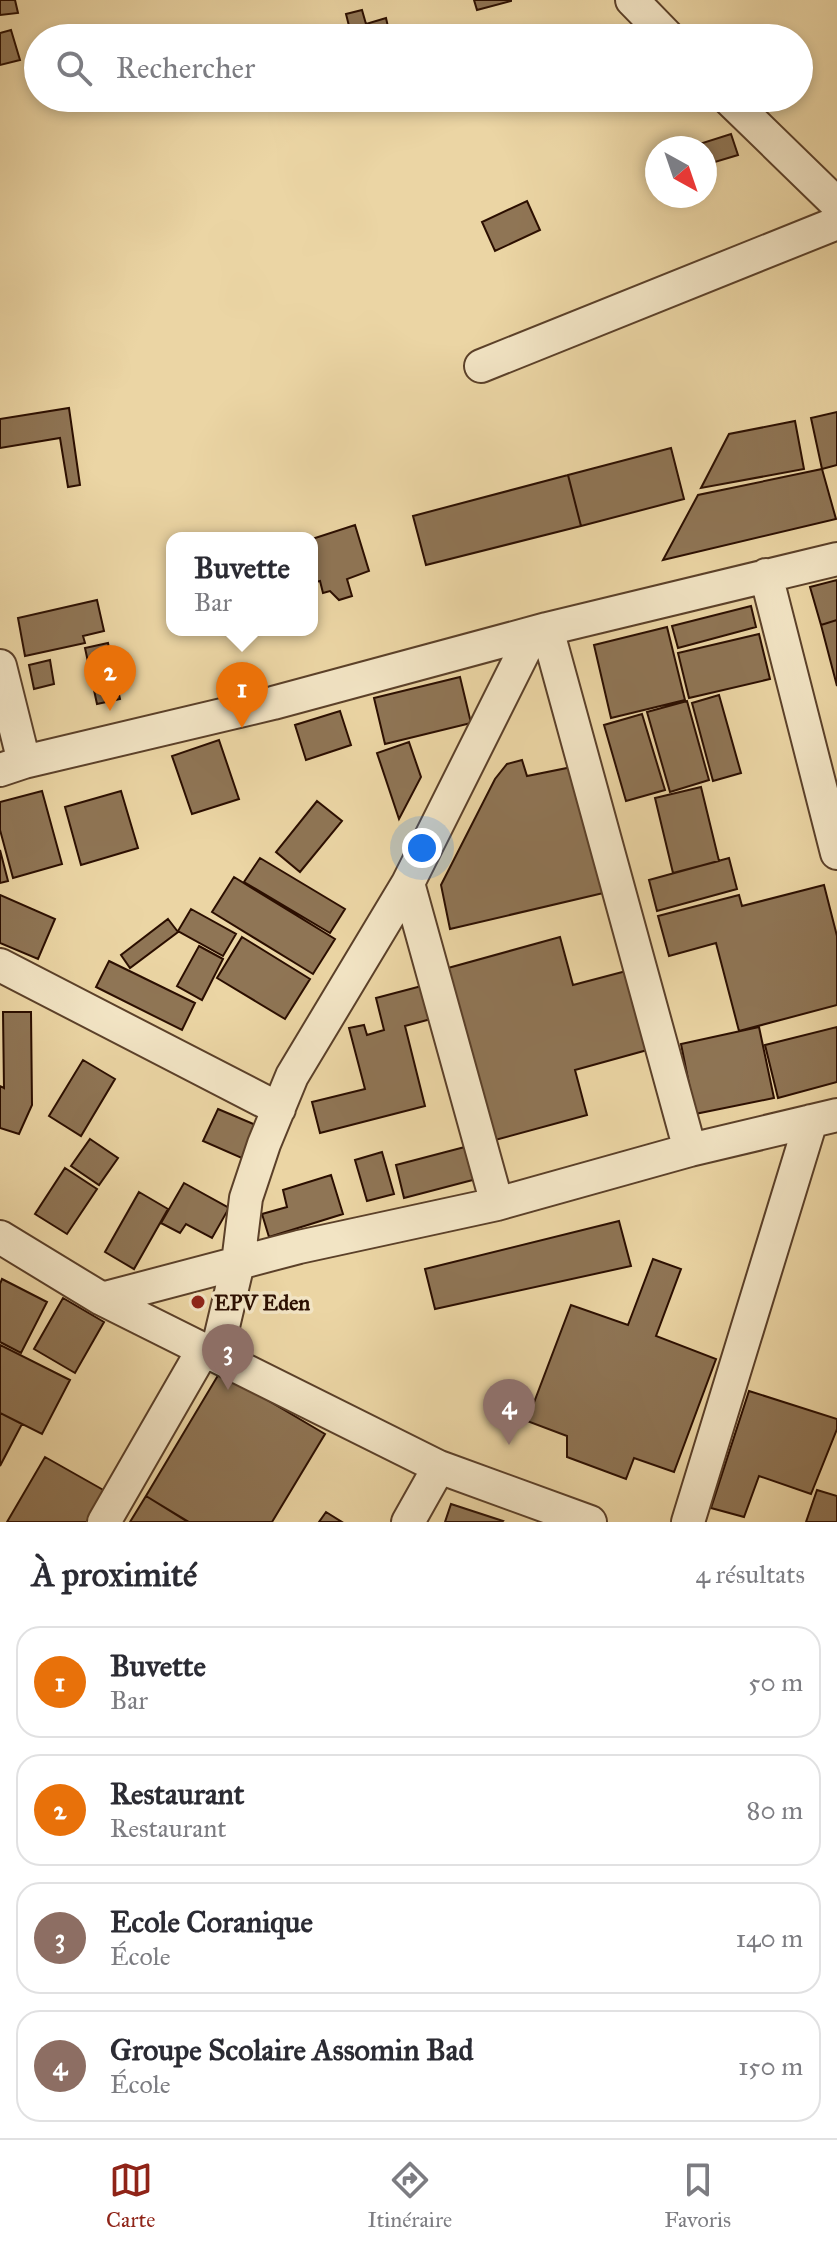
<!DOCTYPE html>
<html lang="fr">
<meta charset="utf-8">
<style>
body{margin:0;font-family:"IM FELL Great Primer",serif;background:#f7f7f7;color:#2b2b33}
.compass{position:absolute;left:645px;top:136px;width:72px;height:72px;border-radius:50%;background:#fff;box-shadow:0 4px 12px #0003;rotate:140deg}
.you{position:absolute;left:422px;top:848px;width:28px;height:28px;margin:-20px;border:6px solid #fff;border-radius:50%;background:#1a73e8;box-shadow:0 0 0 12px #1a73e833}
.badge{display:grid;place-items:center;width:52px;height:52px;border-radius:50%;background:#8f2418;color:#fff;font-size:26px;font-weight:700}
.pin{position:absolute;translate:-50% -66px;filter:drop-shadow(0 2px 4px #0008)}
.pin::after{content:'';position:absolute;top:42px;width:28px;height:24px;background:inherit;clip-path:polygon(0 0,100% 0,50% 100%)}
.popup{position:absolute;left:166px;top:532px;width:152px;height:104px;box-sizing:border-box;display:grid;place-content:center;border-radius:16px;background:#fff;filter:drop-shadow(0 2px 6px #0005);font-size:26px;white-space:nowrap;color:#7c7c81}
.popup b{font-size:30px;color:#2b2b33}
.popup::after{content:'';position:absolute;left:50%;top:100%;margin-left:-16px;border:16px solid transparent;border-top-color:#fff}
.list{margin:0;padding:0;list-style:none}
h2{display:flex;justify-content:space-between;align-items:center;height:104px;margin:0;padding:0 32px;font-size:34px}
h2 small{font-size:26px;font-weight:400;color:#7c7c81}
.list li{display:grid;grid-template-columns:52px 1fr auto;gap:24px;align-items:center;box-sizing:border-box;height:112px;margin:0 16px 16px;padding:0 16px;border:2px solid #e1e1e2;border-radius:24px}
.list b{display:block;font-size:30px;white-space:nowrap}
.list p{margin:0;font-size:26px;white-space:nowrap;color:#7c7c81}
.list em{font-size:26px;font-style:normal;color:#7c7c81}
.icon{flex:none;width:44px;height:44px;fill:none;stroke:currentColor;stroke-width:2;stroke-linecap:round;stroke-linejoin:round}
.map{position:relative;flex:none;width:837px;height:1522px;overflow:hidden}
.search{position:absolute;background:#fff;box-shadow:0 4px 12px #0003;left:24px;right:24px;top:24px;height:88px;display:flex;align-items:center;gap:20px;box-sizing:border-box;padding:0 28px;border-radius:44px;color:#7c7c81;font-size:30px}
.sheet{height:616px;background:#fff}
nav{display:flex;justify-content:space-around;align-items:center;box-sizing:border-box;height:112px;border-top:2px solid #e1e1e2;background:#fff;font-size:22px;color:#7c7c81}
nav a{display:grid;justify-items:center;gap:4px}
nav .on{color:#8f2418}
.map>svg:first-child{display:block}
.building{fill:#8f7555;stroke:#2b0e00;stroke-width:2}
.lines{fill:none;stroke-linecap:round;stroke-linejoin:round}
.minor-casing{stroke:#5b4029;stroke-width:36}
.minor{stroke:#f2e4c4;stroke-width:32}
.poi-dot{fill:#8f2418;stroke:#f2e4c4;stroke-width:3}
.labels{text-anchor:middle;stroke-width:7;stroke-linejoin:round;paint-order:stroke}
.poi-label{font-size:22px;font-weight:bold;fill:#2b0e00;stroke:#f2e4c4;text-anchor:start}
</style>
<div class="map">
<svg width="837" height="1522" viewBox="0 0 837 1522">
<rect width="100%" height="100%" fill="#ebd5a4"/>
<filter id="stains"><feTurbulence type="fractalNoise" baseFrequency=".0025" numOctaves="4"/><feColorMatrix values="0 0 0 0 .2 0 0 0 0 .09 0 0 0 0 .02 0 0 0 .5 -.17"/></filter>
<radialGradient id="worn" r=".72"><stop offset=".6" stop-color="#630" stop-opacity="0"/><stop offset="1" stop-color="#630" stop-opacity=".3"/></radialGradient>
<path class="building" d="M0 0H15L18 13 0 15Z
M474 0H511V1L477 10Z
M362 10 366 24 386 18 389 31 365 38H352L346 14Z
M288 28 290 38H267L266 34Z
M11 30 20 60 0 65V33Z
M731 134 738 155 705 165V148H694L693 146Z
M527 201 540 230 495 251 482 222Z
M69 408 80 485 68 487 60 438 0 448V419Z
M837 412V465L822 469 811 418Z
M795 421 804 469 701 488 729 434Z
M671 448 684 499 581 526 568 475Z
M822 469 836 519 663 560 698 495Z
M568 475 581 526 426 565 413 516Z
M355 525 369 571 347 579 352 596 339 600 330 591 323 593 320 581 312 583V539Z
M837 580V620L821 625 810 587Z
M97 600 104 631 83 636 85 643 25 656 18 618Z
M751 606 756 627 678 648 672 626Z
M837 620V686L821 625Z
M667 627 685 700 611 718 594 645Z
M759 634 770 679 689 698 678 653Z
M108 643 120 699 97 704 85 648Z
M50 660 54 684 34 689 29 665Z
M460 677 471 723 385 744 374 698Z
M719 695 741 773 713 781 692 703Z
M687 701 709 780 670 792 647 712Z
M340 711 351 745 306 760 295 725Z
M642 714 665 790 626 801 604 725Z
M219 740 239 799 192 814 172 756Z
M409 742 421 777 399 819 377 753Z
M522 760 527 776 582 765 612 891 450 929 441 885 495 779 507 764Z
M701 787 719 861 673 873 655 798Z
M42 791 62 864 13 878 0 830V802Z
M121 791 138 848 81 865 65 807Z
M317 801 342 821 300 872 276 852Z
M0 850 8 881 0 883Z
M260 858 345 909 330 933 244 882Z
M729 858 737 889 657 911 649 880Z
M234 877 335 939 313 974 212 912Z
M824 885 837 936V1005L739 1031 716 943 669 956 658 916 739 895 742 906Z
M0 895 55 919 38 959 0 943Z
M191 909 236 934 223 956 178 931Z
M168 919 178 932 130 968 121 955Z
M242 937 310 979 285 1019 217 978Z
M560 937 573 985 630 970 651 1049 575 1070 587 1115 495 1140 448 968Z
M199 946 223 959 202 1000 177 986Z
M109 961 195 1003 182 1030 96 987Z
M433 983 442 1016 405 1026 425 1106 320 1133 312 1102 365 1089 349 1028 364 1025 367 1035 384 1030 376 998Z
M3 1012H31L32 1105 19 1134 0 1128V1086L4 1088Z
M759 1027 774 1098 695 1114 681 1044Z
M837 1027V1082L778 1098 765 1045Z
M83 1060 115 1079 81 1136 49 1116Z
M218 1109 258 1126 244 1159 203 1141Z
M90 1139 118 1158 99 1185 71 1166Z
M480 1143 488 1176 404 1198 396 1165Z
M382 1152 394 1194 367 1201 355 1160Z
M65 1168 97 1189 67 1234 35 1214Z
M331 1175 343 1214 269 1237 262 1214 287 1207 283 1190Z
M184 1183 229 1208 212 1238 186 1224 180 1233 161 1223Z
M139 1192 168 1209 134 1269 105 1252Z
M619 1221 631 1266 435 1309 425 1269Z
M653 1259 681 1269 656 1336 716 1359 674 1472 634 1458 626 1479 567 1457V1436L527 1421 571 1305 628 1325Z
M2 1279 47 1302 21 1353 0 1342V1284Z
M63 1298 104 1322 75 1373 34 1349Z
M0 1345 70 1380 42 1434 0 1413Z
M220 1372 325 1434 272 1522H189L146 1496Z
M749 1391 837 1419V1429L811 1494 759 1476 744 1517 711 1508Z
M0 1413 22 1424 0 1466Z
M45 1457 114 1496 99 1522H7Z
M817 1490 837 1496V1522H806Z
M146 1496 188 1522H130Z
M451 1504 503 1521 502 1522H445Z
M326 1512 342 1522H319Z"/>
<g class="lines">
<defs>
<path id="minor" d="M632 0 669 38
M728 98 837 204
M481 366 837 223
M766 575 837 853
M547 629 690 1150
M0 666 24 762 0 770
M24 762 273 703 547 629 837 559
M408 883 497 1204
M0 965 279 1109
M0 1237 102 1299 439 1467 590 1522
M102 1299 299 1247 497 1204 690 1150 837 1115
M216 1356 238 1263 246 1198 264 1144 292 1076 408 883 533 633
M104 1522 203 1350
M408 1522 439 1467
M688 1522 811 1121"/>
</defs>
<use href="#minor" class="minor-casing"/>
<use href="#minor" class="minor"/>
</g>
<circle class="poi-dot" cx="198" cy="1302" r="8"/>
<g class="labels">
<g class="poi-label">
<text x="214" y="1310">EPV Eden</text>
</g>
</g>
<rect width="100%" height="100%" filter="url(#stains)"/>
<rect width="100%" height="100%" fill="url(#worn)"/>
</svg>
<svg class="compass" viewBox="-18 -18 36 36"><path d="M0-13l5 13h-10z" fill="#e53935"/><path d="M0 13l5-13h-10z" fill="#7c7c81"/></svg>
<div class="you"></div>
<div class="pin badge" style="left:242px;top:728px;background:#e8710a">1</div>
<div class="popup"><b>Buvette</b>Bar</div>
<div class="pin badge" style="left:110px;top:711px;background:#e8710a">2</div>
<div class="pin badge" style="left:228px;top:1390px;background:#8d6e63">3</div>
<div class="pin badge" style="left:509px;top:1445px;background:#8d6e63">4</div>
<div class="search"><svg class="icon" aria-label="search" viewBox="0 0 24 24"><circle cx="10" cy="10" r="6"/><path d="M15 15l6 6"/></svg>Rechercher</div>
</div>
<section class="sheet">
<h2>À proximité<small>4 résultats</small></h2>
<ul class="list">
<li><span class="badge" style="background:#e8710a">1</span><div><b>Buvette</b><p>Bar</p></div><em>50 m</em></li>
<li><span class="badge" style="background:#e8710a">2</span><div><b>Restaurant</b><p>Restaurant</p></div><em>80 m</em></li>
<li><span class="badge" style="background:#8d6e63">3</span><div><b>Ecole Coranique</b><p>École</p></div><em>140 m</em></li>
<li><span class="badge" style="background:#8d6e63">4</span><div><b>Groupe Scolaire Assomin Bad</b><p>École</p></div><em>150 m</em></li>
</ul>
</section>
<nav>
<a class="on"><svg class="icon" aria-label="map" viewBox="0 0 24 24"><path d="M3 6l6-2 6 2 6-2v14l-6 2-6-2-6 2zM9 4v14M15 6v14"/></svg>Carte</a>
<a><svg class="icon" aria-label="directions" viewBox="0 0 24 24"><path d="M12 3l9 9-9 9-9-9zM9 14v-3h6M13 9l2 2-2 2"/></svg>Itinéraire</a>
<a><svg class="icon" aria-label="saved" viewBox="0 0 24 24"><path d="M7 4h10v16l-5-4-5 4z"/></svg>Favoris</a>
</nav>
